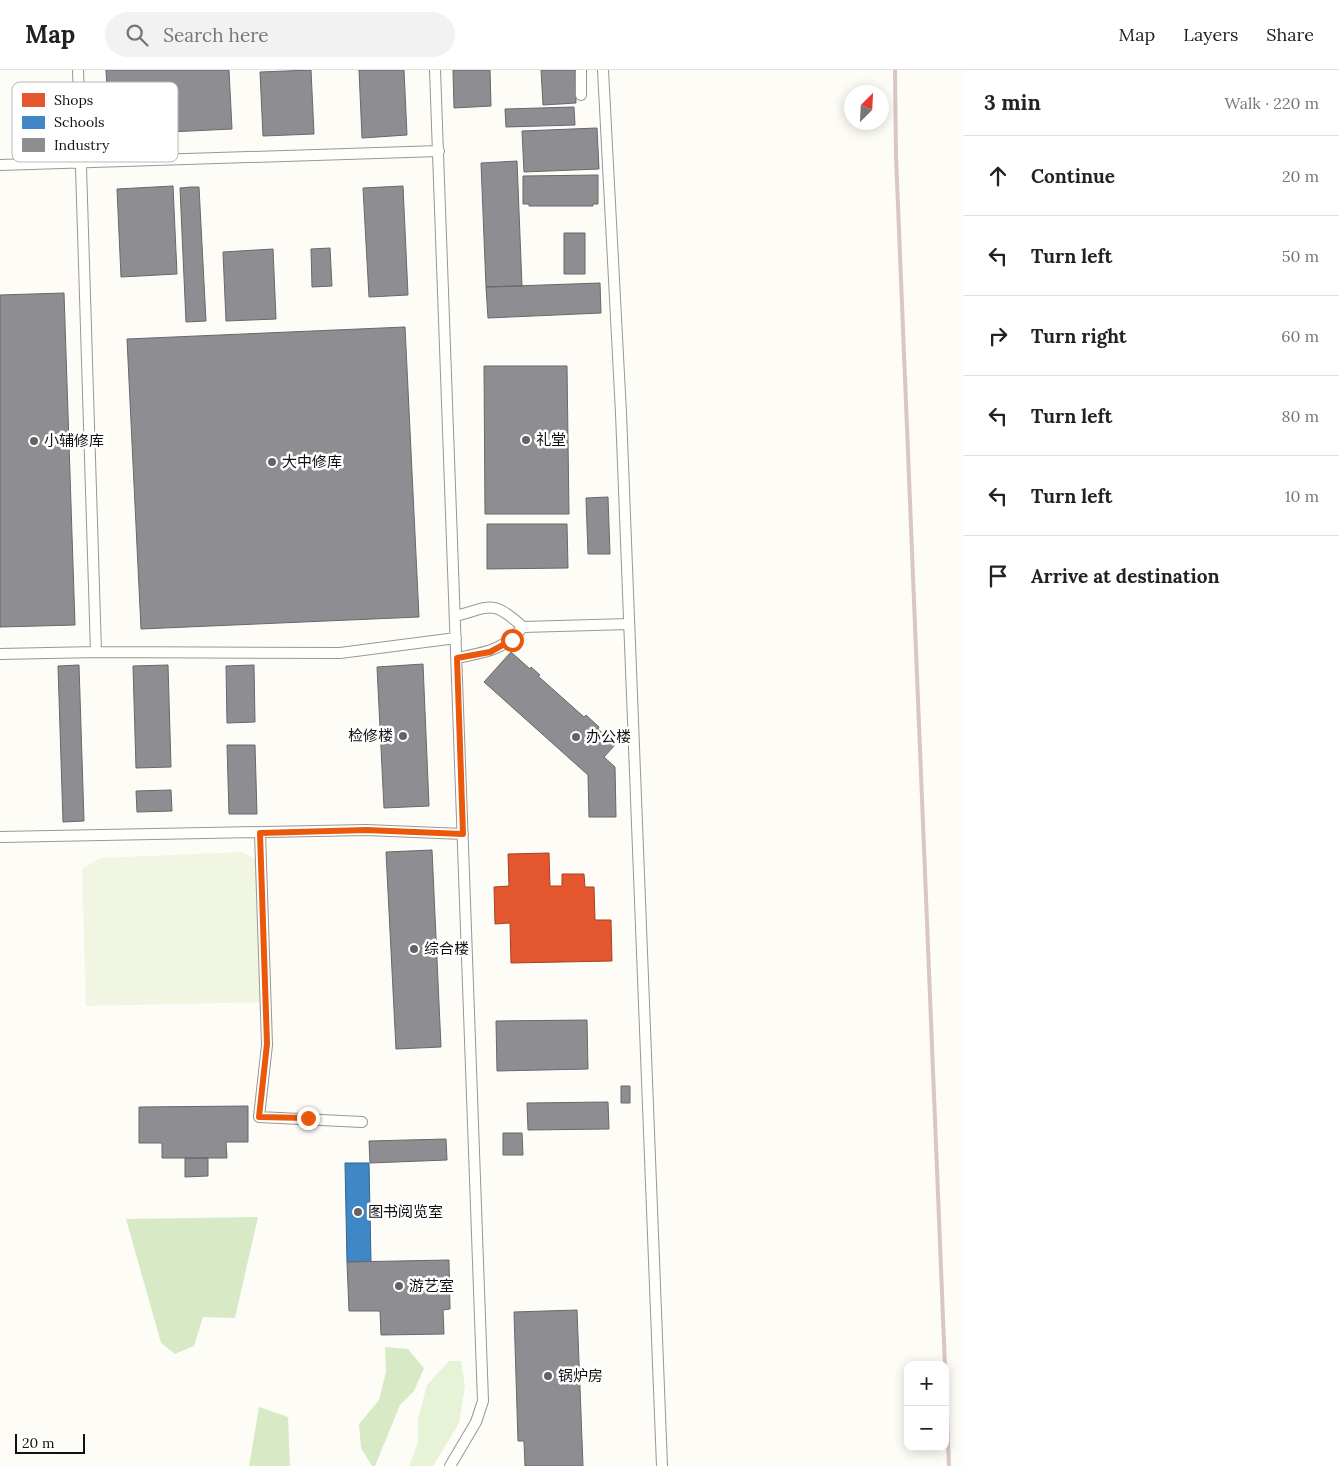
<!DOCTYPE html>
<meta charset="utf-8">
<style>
body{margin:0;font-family:Lora,"Noto Sans SC",serif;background:#f2f2f2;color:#222}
.controls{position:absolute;right:15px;bottom:15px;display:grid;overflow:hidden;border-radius:10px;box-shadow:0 2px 12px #0003}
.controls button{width:45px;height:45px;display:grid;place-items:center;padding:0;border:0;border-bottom:1px solid #e0e0e0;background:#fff;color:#222;font:25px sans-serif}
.compass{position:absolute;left:844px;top:15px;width:45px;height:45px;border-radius:50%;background:#fff;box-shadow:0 2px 12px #0003;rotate:24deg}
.scale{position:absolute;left:15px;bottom:12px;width:70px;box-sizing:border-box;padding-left:5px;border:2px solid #111;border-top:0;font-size:14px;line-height:18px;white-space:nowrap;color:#111;-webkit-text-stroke:4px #fff;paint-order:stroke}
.stop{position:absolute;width:15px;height:15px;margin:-11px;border:4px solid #ea580c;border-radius:50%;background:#fff}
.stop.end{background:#ea580c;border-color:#fff;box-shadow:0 1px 5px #0008}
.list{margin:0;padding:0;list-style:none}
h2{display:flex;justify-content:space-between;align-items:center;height:65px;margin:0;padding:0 20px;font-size:21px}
h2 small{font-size:16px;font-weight:400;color:#767676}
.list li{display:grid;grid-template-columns:32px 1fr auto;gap:15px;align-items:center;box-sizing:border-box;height:80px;padding:0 20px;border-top:1px solid #e0e0e0}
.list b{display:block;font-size:19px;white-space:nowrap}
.list em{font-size:16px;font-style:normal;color:#767676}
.icon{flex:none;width:28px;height:28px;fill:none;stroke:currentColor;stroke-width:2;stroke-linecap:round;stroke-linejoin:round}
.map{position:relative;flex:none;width:964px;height:1396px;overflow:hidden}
header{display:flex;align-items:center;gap:30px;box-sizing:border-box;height:70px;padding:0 25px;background:#fff;border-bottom:1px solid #e0e0e0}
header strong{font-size:24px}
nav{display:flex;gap:28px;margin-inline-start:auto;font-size:18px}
.search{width:350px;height:45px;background:#f2f2f2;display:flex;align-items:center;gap:12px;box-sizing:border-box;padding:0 18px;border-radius:28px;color:#767676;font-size:19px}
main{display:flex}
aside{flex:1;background:#fff}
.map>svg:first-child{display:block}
.green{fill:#e7f3d7}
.forest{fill:#d8eac5}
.pitch{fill:#f0f6e1}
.shops{fill:#e4572e;stroke:#a54225}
.schools{fill:#3f88c5;stroke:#31648f}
.industry{fill:#8d8d92;stroke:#68686b}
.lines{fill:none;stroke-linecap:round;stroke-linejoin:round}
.lane-casing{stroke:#979795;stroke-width:12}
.lane{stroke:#fffffe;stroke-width:10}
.rail{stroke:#d9c6c7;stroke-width:4}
.route{stroke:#ea580c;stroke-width:6}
.poi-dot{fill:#646362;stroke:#fff;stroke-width:2}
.labels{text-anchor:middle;stroke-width:5;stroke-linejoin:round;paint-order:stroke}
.poi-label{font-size:15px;fill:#111;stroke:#fff;text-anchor:start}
.key{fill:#fff;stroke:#b8b8b8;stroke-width:1}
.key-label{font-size:14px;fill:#111}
</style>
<header>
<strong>Map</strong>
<div class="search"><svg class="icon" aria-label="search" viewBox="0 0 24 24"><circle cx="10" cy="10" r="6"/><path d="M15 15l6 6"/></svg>Search here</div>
<nav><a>Map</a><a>Layers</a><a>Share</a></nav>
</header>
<main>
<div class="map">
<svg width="964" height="1396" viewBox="0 0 964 1396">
<rect width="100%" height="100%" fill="#fdfcf7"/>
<path class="green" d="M449 1291H461L465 1316 459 1353 433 1396H409L418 1373V1349L427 1315Z"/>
<path class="forest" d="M258 1147 235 1248 203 1247 194 1276 175 1284 161 1273 126 1149Z
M385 1277 408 1279 424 1298 414 1321 400 1335 375 1396H372L361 1378 359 1354 379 1330 386 1302Z
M259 1337 288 1347 290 1396H249Z"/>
<path class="pitch" d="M242 782 252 787 259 794 262 932 86 936 82 799 100 788Z"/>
<path class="shops" d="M549 783 550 816H562V804H584L585 817H594L595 850H611L612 891 511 893 510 853 495 854 494 817 509 816 508 784Z"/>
<path class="schools" d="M345 1093H369L371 1192H347Z"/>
<path class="industry" d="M106 0H229L232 59 148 63 146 17 107 19Z
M311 0 314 64 263 66 260 2Z
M359 0H404L407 65 362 68Z
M453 0H490L491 36 454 38Z
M541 0H575L576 33 543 35Z
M574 37 575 55 506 57 505 39Z
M597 58 599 99 524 102 522 61Z
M517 91 522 216 486 217 481 93Z
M598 105V134H593V136H529V134H523V106Z
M173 116 177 204 121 207 117 119Z
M403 116 408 225 369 227 363 118Z
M191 117H199L206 251 186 252 180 118Z
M564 163H585V204H564Z
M330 178 332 216 312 217 311 179Z
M273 179 276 249 226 251 223 182Z
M600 213 601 243 488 248 486 217Z
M64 223 75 555 0 557V225Z
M405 257 419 547 141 559 127 269Z
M484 296H567L569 444H485Z
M608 427 610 484H588L586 428Z
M487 454H567L568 498 487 499Z
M511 582 530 599 531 597 540 605 538 606 584 647 586 645 599 657 598 659 615 675 604 687 615 697 616 747H589L588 705 484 612Z
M423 594 429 736 384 738 377 597Z
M79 595 84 751 63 752 58 596Z
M168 595 171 697 136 698 133 596Z
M254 595 255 652 227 653 226 596Z
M227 675H255L257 744H229Z
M171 720 172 741 137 742 136 721Z
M432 780 441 977 396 979 386 782Z
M587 950 588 999 497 1001 496 951Z
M621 1016H630V1033H621Z
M608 1032 609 1059 528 1060 527 1033Z
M248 1036V1072H226L227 1088H162V1073H139V1037Z
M503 1063H522L523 1085H503Z
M446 1069 447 1090 370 1093 369 1071Z
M185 1088H208V1106L185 1107Z
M449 1190 450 1239 443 1240 444 1264 381 1265 380 1241H349L347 1192Z
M577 1240 583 1396H525L524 1371H518L514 1242Z"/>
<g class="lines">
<defs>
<path id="lane" d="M78 0 96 582
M435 0 483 1331 476 1352 450 1396
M581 0V25
M603 0 621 343 662 1396
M0 95 439 81
M456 546C492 536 493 530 523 557L629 554
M0 584 96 582 340 583 456 568
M457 588C486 582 502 581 523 557
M260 763 267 975 259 1047 362 1052
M0 767 366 760 463 764"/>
</defs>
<use href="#lane" class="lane-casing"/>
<use href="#lane" class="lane"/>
<path class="rail" d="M895 0 896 86 949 1396"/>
</g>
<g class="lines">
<path class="route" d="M308 1048 259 1047 267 974 260 763 366 760 463 764 457 588 490 582 512 570"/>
</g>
<g class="poi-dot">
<circle cx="526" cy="370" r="5"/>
<circle cx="34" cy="371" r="5"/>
<circle cx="272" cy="392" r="5"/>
<circle cx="403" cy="666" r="5"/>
<circle cx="576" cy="667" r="5"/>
<circle cx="414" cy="879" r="5"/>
<circle cx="358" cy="1142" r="5"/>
<circle cx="399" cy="1216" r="5"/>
<circle cx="548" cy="1306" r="5"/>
</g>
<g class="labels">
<g class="poi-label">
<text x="536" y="375">礼堂</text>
<text x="44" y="376">小辅修库</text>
<text x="282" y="397">大中修库</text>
<text x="393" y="671" text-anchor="end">检修楼</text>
<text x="586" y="672">办公楼</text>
<text x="424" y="884">综合楼</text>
<text x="368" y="1147">图书阅览室</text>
<text x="409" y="1221">游艺室</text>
<text x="558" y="1311">锅炉房</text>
</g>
</g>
<rect x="12" y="12" width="166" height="80" rx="8" class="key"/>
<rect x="22" y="23" width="23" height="14" fill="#e4572e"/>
<rect x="22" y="46" width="23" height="13" fill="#3f88c5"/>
<rect x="22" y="68" width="23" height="14" fill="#8d8d92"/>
<g class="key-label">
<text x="54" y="35">Shops</text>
<text x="54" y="57">Schools</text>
<text x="54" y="80">Industry</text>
</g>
</svg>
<div class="controls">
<button>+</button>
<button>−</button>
</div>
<svg class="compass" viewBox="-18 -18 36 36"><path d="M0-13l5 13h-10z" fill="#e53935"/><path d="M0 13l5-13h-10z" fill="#767676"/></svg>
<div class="scale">20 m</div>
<div class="stop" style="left:512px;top:570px"></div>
<div class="stop end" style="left:308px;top:1048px"></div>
</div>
<aside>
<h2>3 min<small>Walk · 220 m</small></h2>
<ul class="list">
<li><svg class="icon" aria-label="ahead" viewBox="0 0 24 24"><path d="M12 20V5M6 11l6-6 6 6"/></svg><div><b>Continue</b></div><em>20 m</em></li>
<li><svg class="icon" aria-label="left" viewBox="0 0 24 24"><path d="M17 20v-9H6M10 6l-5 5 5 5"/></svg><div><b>Turn left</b></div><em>50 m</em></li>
<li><svg class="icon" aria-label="right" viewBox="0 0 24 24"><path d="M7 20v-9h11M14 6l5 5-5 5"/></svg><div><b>Turn right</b></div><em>60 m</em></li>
<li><svg class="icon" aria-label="left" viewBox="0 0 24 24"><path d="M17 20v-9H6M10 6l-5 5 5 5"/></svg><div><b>Turn left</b></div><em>80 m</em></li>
<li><svg class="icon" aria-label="left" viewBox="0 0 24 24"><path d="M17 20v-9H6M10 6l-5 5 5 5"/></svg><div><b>Turn left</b></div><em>10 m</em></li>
<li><svg class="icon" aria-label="arrive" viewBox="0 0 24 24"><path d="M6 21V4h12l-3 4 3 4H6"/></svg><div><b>Arrive at destination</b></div></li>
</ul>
</aside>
</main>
